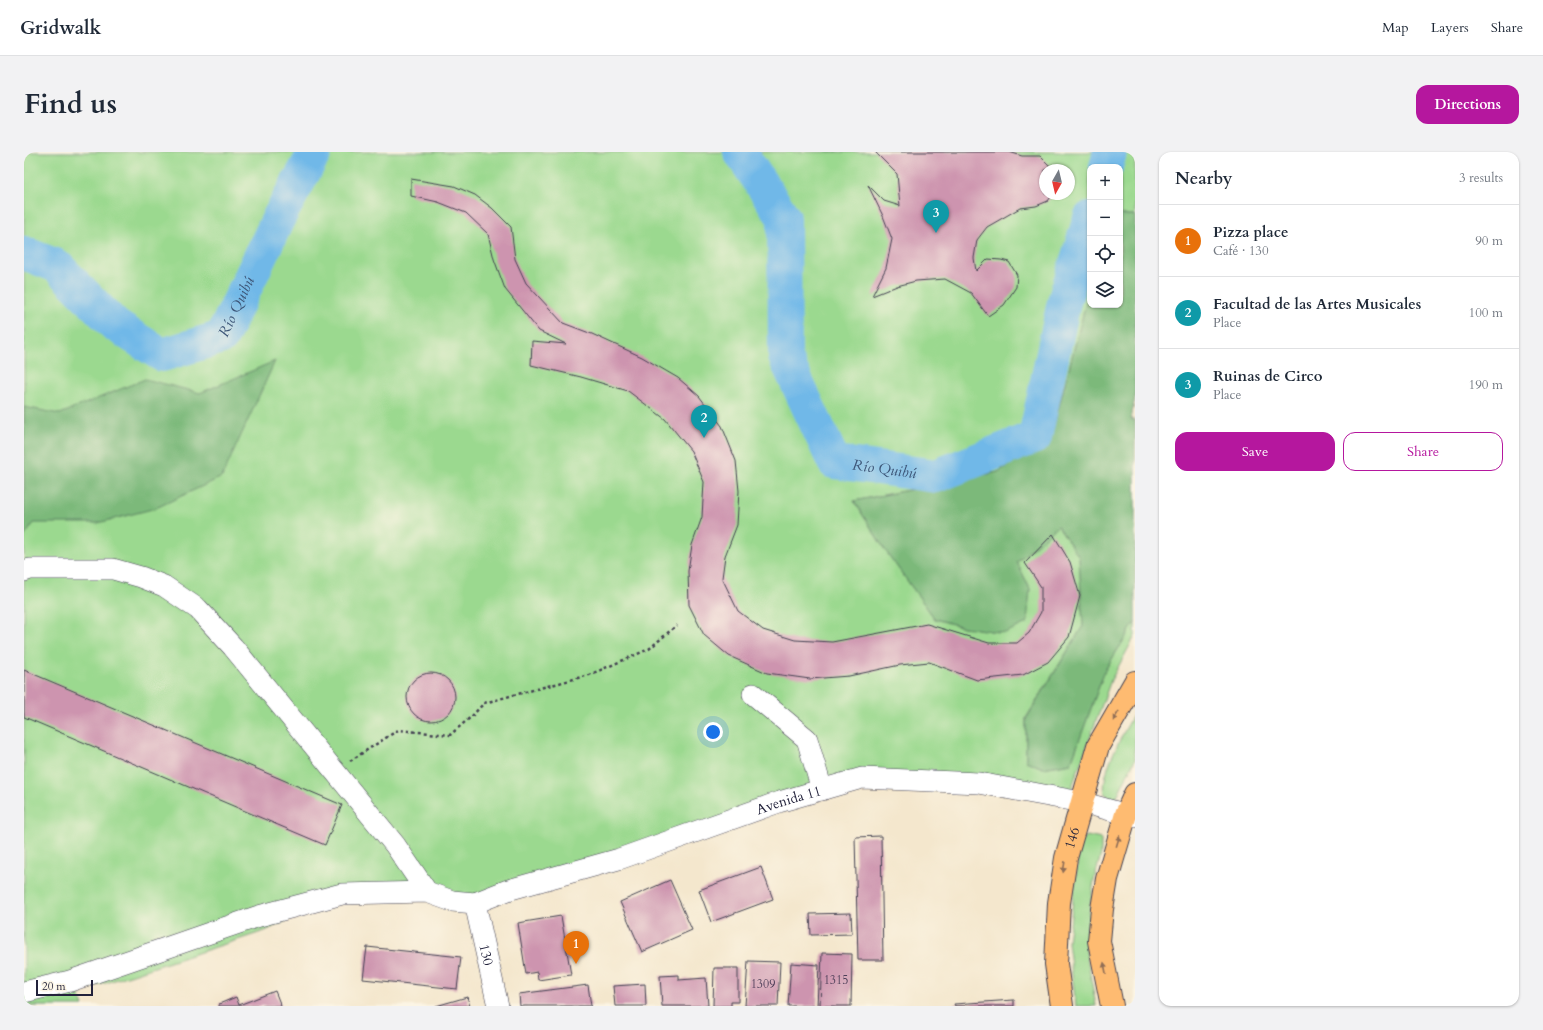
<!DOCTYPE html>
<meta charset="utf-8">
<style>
body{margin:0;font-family:Cardo,serif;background:#f2f2f3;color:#1f2937}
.controls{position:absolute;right:12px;top:12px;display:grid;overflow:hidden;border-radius:8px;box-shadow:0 1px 3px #0004}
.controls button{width:36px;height:36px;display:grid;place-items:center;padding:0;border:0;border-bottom:1px solid #e0e1e3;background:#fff;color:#1f2937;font:20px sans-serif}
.compass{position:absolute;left:1015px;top:12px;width:36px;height:36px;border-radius:50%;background:#fff;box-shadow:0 1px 3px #0004;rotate:188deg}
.scale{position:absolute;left:12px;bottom:10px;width:57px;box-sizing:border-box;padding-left:4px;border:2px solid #22223b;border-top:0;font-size:11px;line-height:14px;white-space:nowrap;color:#22223b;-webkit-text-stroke:3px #fcf5e5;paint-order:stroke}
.you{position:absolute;left:689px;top:580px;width:14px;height:14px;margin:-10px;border:3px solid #fff;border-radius:50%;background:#1a73e8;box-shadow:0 0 0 6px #1a73e833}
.badge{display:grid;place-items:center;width:26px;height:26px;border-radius:50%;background:#b5179e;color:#fff;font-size:13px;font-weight:700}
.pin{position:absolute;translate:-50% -33px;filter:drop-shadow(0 1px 2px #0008)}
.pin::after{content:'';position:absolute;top:21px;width:14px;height:12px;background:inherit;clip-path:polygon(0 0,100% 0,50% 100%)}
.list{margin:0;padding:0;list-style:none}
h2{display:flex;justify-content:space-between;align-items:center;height:52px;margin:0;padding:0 16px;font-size:17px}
h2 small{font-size:13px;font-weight:400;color:#747a83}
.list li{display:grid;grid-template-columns:26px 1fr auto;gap:12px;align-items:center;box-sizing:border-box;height:72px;padding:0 16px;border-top:1px solid #e0e1e3}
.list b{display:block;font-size:15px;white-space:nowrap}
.list p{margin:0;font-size:13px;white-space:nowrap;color:#747a83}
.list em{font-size:13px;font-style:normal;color:#747a83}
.actions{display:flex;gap:8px;padding:12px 16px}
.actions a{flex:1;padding:9px 0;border:1px solid #b5179e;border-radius:12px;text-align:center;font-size:14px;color:#b5179e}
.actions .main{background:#b5179e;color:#fff}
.icon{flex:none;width:22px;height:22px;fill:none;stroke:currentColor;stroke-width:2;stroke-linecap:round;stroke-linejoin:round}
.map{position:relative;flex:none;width:1111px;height:854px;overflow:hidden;border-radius:12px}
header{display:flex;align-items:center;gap:24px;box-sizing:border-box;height:56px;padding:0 20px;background:#fff;border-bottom:1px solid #e0e1e3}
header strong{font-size:19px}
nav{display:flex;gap:22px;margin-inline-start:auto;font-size:14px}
.intro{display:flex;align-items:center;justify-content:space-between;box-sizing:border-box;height:96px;padding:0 24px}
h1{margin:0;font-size:28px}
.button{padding:10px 18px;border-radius:12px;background:#b5179e;color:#fff;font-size:14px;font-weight:700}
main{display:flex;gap:24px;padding:0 24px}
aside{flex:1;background:#fff;border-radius:12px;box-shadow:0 1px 3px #0004}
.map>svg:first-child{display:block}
.green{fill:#9bd98f;stroke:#5e7e65;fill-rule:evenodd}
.forest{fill:#7cb97a;stroke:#4f6e5a}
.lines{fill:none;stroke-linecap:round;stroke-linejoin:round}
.river{stroke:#70b8e8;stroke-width:34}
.building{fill:#cd94af}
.minor-casing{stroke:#424051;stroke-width:22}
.major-casing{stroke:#424051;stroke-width:24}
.path{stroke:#424051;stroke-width:2.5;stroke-dasharray:3 3;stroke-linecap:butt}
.minor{stroke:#fff;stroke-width:21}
.major{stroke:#febb71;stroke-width:22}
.oneway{fill:#906e56}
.labels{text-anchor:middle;stroke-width:3;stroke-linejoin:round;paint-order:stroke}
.number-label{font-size:12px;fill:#4d3e58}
.street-label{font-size:14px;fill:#22223b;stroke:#fcf5e5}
.water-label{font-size:15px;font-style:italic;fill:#3d5678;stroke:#fcf5e5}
</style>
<header>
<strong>Gridwalk</strong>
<nav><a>Map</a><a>Layers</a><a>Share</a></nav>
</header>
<div class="intro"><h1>Find us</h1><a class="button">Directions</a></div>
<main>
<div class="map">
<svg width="1111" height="854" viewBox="0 0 1111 854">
<rect width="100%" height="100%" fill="#fcf5e5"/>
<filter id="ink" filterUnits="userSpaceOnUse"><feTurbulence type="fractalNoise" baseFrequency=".025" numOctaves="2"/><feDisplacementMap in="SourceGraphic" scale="8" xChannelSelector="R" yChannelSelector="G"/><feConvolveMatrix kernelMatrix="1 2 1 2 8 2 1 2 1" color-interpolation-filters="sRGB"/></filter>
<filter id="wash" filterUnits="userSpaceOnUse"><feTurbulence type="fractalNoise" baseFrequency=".012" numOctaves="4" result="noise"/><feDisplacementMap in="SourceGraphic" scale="16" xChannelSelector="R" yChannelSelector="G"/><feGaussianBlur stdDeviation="0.9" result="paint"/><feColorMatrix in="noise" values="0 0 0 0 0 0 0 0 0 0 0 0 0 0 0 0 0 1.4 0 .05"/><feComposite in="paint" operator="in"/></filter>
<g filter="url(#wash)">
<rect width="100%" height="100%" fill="#f4e7cd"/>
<path class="green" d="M0 0H1111V63H1096V15H1066V136L1027 285 974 320 830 349 861 398 911 467 940 475 981 481 1006 437 993 410 1034 373 1055 404 1059 474 1002 566V609L1019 616 1047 611 1081 518 1111 470V484L1087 528 1045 643 838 626 451 751 318 742 241 779 54 840 59 854H0ZM1021 18H1045V42H1021Z
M1111 560V607L1092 646H1086L1081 642C1076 620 1100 580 1111 560Z
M1063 684 1077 687V702L1070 728 1063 775 1062 799 1072 854H1052L1044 790 1056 690Z"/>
<path class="forest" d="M1096 63H1111V245L1107 268H1111V470L1081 518 1047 611 1019 616 1002 609V567L1059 474 1055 405 1034 374 993 410 1006 437 1003 471 981 481 940 475 911 467 861 398 830 349 974 320 1027 285 1066 136V153H1096Z
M251 209 198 325 132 356 74 371H10L0 385V255L36 262 121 227 176 241Z"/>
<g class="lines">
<g class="river">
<path id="s1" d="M716 0 760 66 761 205 810 310 912 324 1011 285 1040 150 1066 66"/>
<path d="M1082 15 1086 0"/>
<path id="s2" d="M0 101 33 114 91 173 138 203 198 185 255 65 291 0"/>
</g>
</g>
<g id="blocks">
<path class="building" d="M851 0H985L998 4H1016L1030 18H1021V42H1029L1024 49 1012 54 996 56 963 75 953 88 950 106 952 119 964 107 977 108 985 110 993 123 992 135 980 153 964 164 947 141 921 127 892 129 873 134 848 144 862 116 868 87 859 64 844 33 860 49 876 54 873 22Z
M387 27 430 34 451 43 468 56 487 75 491 107 502 131 539 171 568 182 618 205 654 226 675 244 698 274 712 309 715 339 713 373 701 404 698 426 714 459 739 478 771 488 808 490 903 472 965 491H993L1005 481 1017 460V435L1001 411 1029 382 1046 410 1056 444 1045 485 1024 510 999 523 953 528 905 510 876 513 825 524 786 527 743 521 705 504 680 483 665 453 664 419 668 393 678 365 680 330 667 299 641 267 604 239 557 225 507 213 508 189 542 192 515 179 481 137 470 107 464 82 442 61 414 50 387 44Z
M0 518 318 653 301 693 0 565Z
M383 545a24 24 0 1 1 48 0a24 24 0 1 1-48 0Z
M857 684 859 808H834L831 685Z
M737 715 749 747 687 770 675 738Z
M646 728 668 778 618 800 596 750Z
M827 761 828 782 787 783 786 762Z
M537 764 547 823 514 828 513 820 502 822 494 771Z
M343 795 437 805 433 837 339 827Z
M798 801 828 802 827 854H796Z
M724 809 756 810 754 854H721Z
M767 811 795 813 793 854H764Z
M690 816H714V850H707V854H689Z
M655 823V828L682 826 684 854H638L636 824Z
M621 832 622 854H591L589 834Z
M564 833 567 854H496L495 842Z
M251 839 257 854H195V852L212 845 215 853Z
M443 845 446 854H412Z
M990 848V854H931L930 852Z"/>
</g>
</g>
<g filter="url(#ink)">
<use href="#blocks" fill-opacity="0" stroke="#424051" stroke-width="1"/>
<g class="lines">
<defs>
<g id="minor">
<path d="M0 419 6 417H89L117 425 140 434 174 457 209 495 371 693 403 740"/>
<path d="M729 542 783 587 798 638"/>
<path id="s3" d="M451 751 474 854"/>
<path id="s4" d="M0 840 46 829 235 764 318 742 403 740 428 749 451 751 484 738 595 707 755 650 838 626 955 631 1057 650 1111 665"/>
</g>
<g id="major">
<path id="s5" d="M1038 854 1032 812 1035 751 1042 706 1074 594 1111 530"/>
<path d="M1088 854 1075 789 1078 757 1083 727 1102 662 1111 642"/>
</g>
</defs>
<use href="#minor" class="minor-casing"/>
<use href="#major" class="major-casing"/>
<path class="path" d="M326 609 374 578 426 583 448 564 460 551 565 523 625 497 653 473"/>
<use href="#minor" class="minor"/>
<use href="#major" class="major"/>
</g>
<defs><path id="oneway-solid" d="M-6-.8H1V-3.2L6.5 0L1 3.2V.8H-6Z"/></defs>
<g class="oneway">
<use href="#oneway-solid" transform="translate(1092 564) rotate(120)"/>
<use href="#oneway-solid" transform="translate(1094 689) rotate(-73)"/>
<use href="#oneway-solid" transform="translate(1040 715) rotate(99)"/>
<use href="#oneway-solid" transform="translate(1081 816) rotate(-101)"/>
</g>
</g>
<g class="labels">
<g class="number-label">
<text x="812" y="832">1315</text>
<text x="739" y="836">1309</text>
</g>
<g class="street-label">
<text dy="5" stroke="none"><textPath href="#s4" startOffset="798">Avenida 11</textPath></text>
<text dy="5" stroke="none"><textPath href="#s5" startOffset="170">146</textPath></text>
<text dy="5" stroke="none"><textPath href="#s3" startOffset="53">130</textPath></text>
</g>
<g class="water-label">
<text dy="5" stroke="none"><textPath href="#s2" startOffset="270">Río Quibú</textPath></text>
<text dy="5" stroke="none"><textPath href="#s1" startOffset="385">Río Quibú</textPath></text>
</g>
</g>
</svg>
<div class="controls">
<button>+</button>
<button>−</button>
<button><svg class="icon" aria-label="locate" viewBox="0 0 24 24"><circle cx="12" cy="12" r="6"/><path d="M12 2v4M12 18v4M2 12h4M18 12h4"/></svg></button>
<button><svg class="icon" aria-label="layers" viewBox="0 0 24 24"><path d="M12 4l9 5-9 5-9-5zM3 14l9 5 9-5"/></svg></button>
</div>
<svg class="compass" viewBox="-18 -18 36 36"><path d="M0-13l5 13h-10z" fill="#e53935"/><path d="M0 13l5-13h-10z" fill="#747a83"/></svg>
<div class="scale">20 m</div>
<div class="you"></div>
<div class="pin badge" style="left:552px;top:812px;background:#e8710a">1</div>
<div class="pin badge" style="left:680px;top:286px;background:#0f9aa8">2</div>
<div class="pin badge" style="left:912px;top:81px;background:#0f9aa8">3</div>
</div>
<aside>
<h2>Nearby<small>3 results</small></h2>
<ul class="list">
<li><span class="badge" style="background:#e8710a">1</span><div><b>Pizza place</b><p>Café · 130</p></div><em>90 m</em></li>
<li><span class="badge" style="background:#0f9aa8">2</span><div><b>Facultad de las Artes Musicales</b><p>Place</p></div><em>100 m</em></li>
<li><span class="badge" style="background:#0f9aa8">3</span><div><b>Ruinas de Circo</b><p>Place</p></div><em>190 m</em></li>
</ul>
<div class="actions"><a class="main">Save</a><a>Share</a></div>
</aside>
</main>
